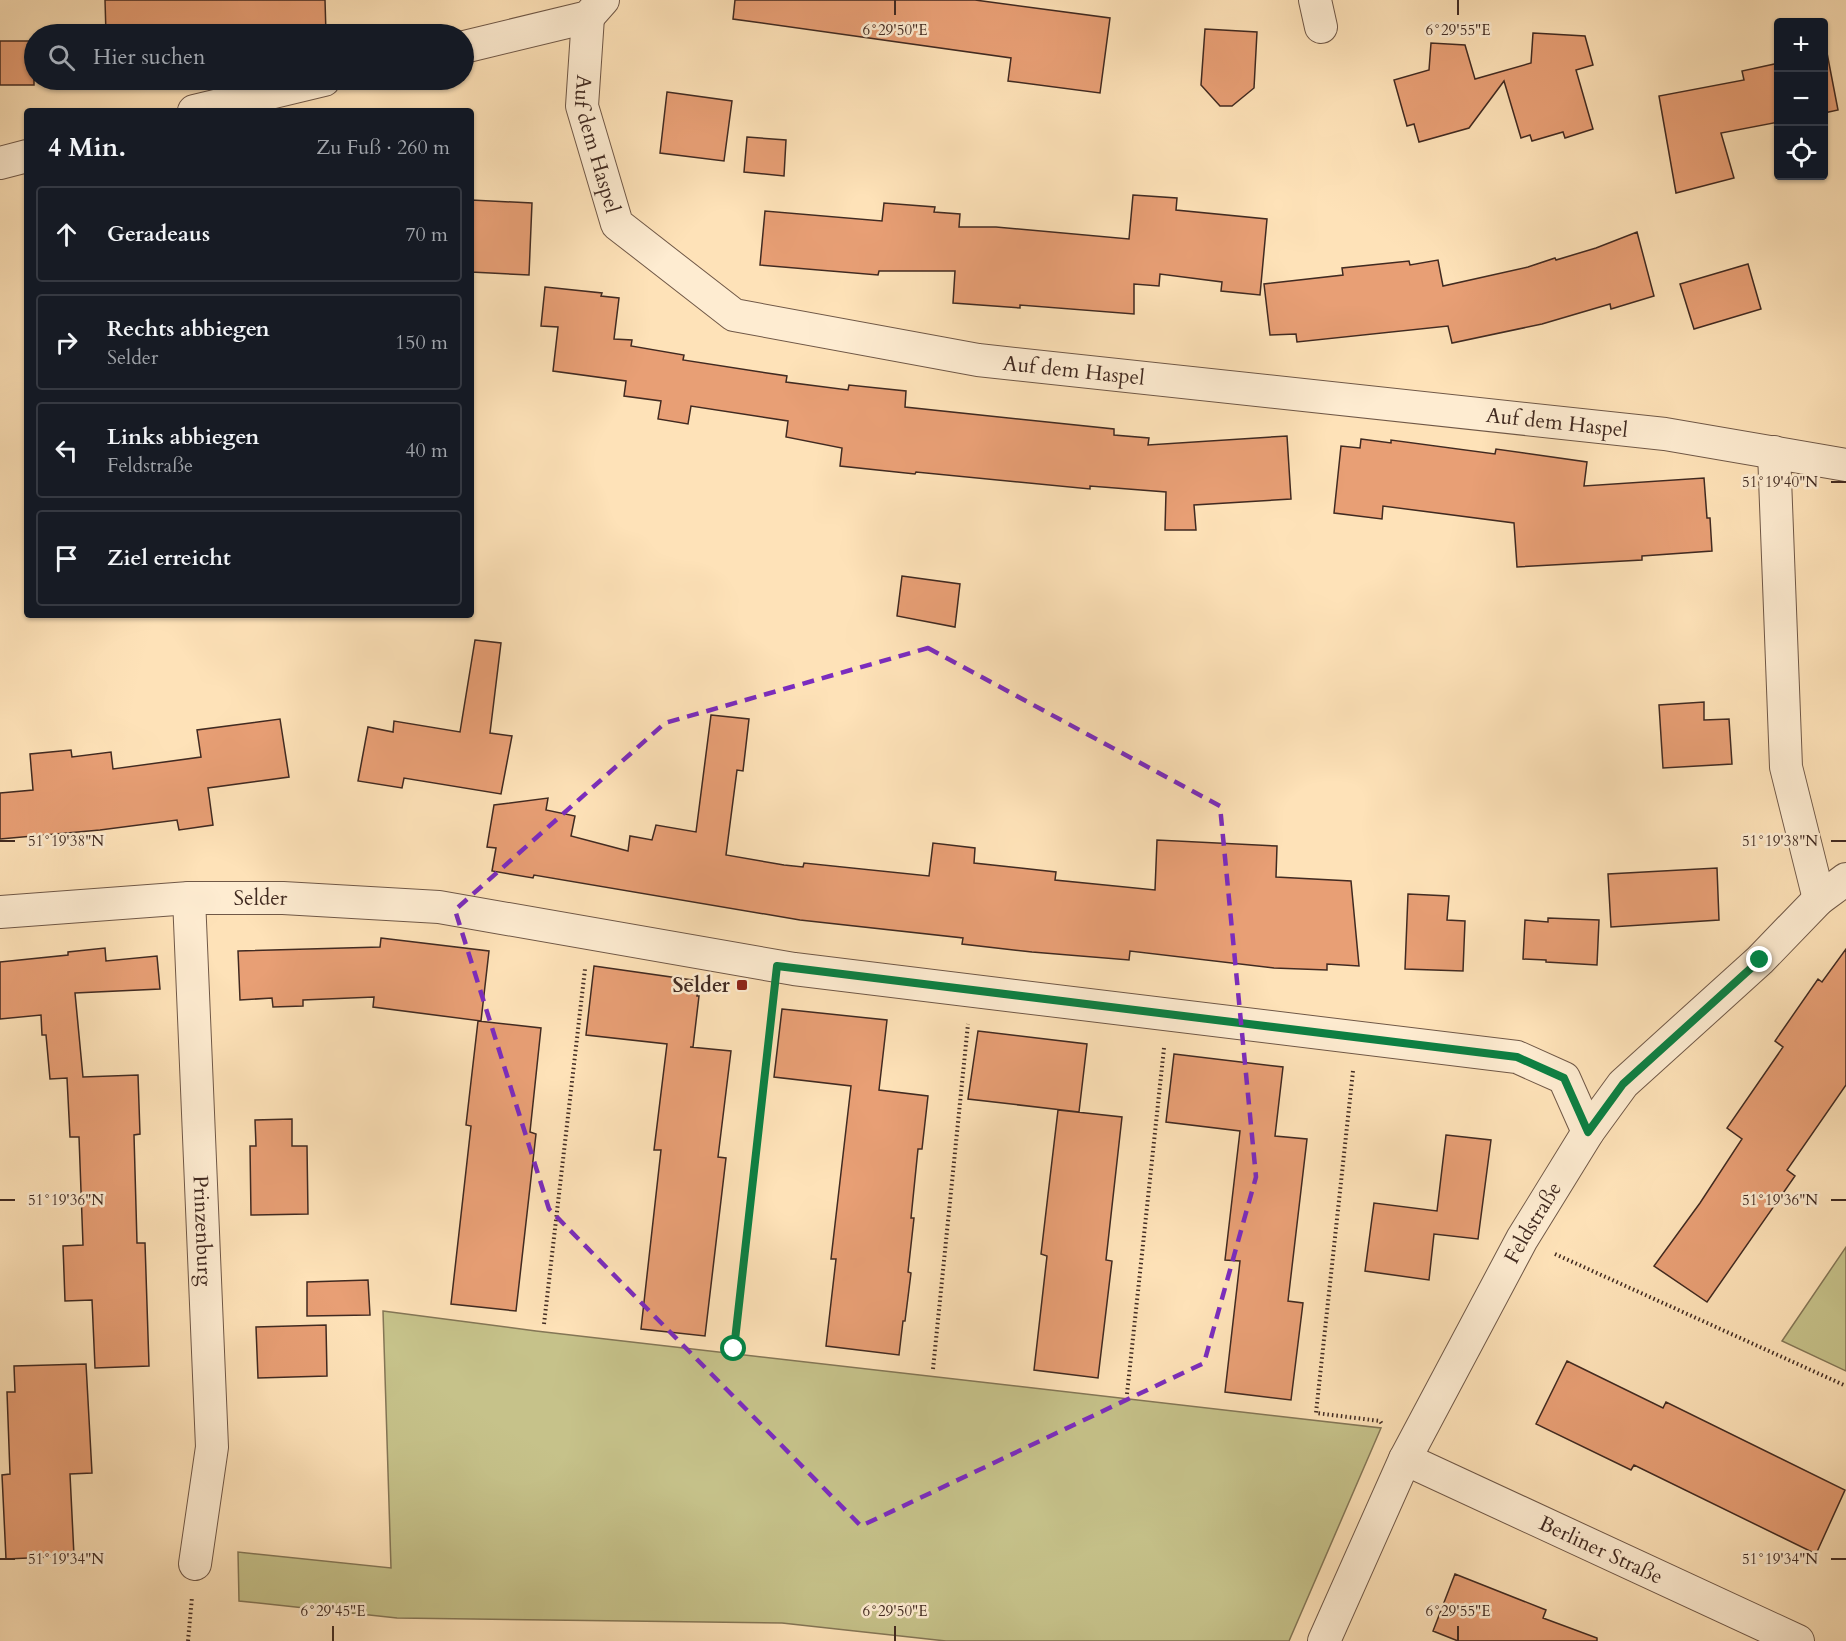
<!DOCTYPE html>
<html lang="de">
<meta charset="utf-8">
<style>
body{margin:0;font-family:Cardo,serif;background:#242831;color:#f1f3f6}
.controls{position:absolute;right:18px;top:18px;display:grid;overflow:hidden;border-radius:6px;box-shadow:0 2px 4px #0004}
.controls button{width:54px;height:54px;display:grid;place-items:center;padding:0;border:0;border-bottom:2px solid #363941;background:#171b24;color:#f1f3f6;font:30px sans-serif}
.stop{position:absolute;width:18px;height:18px;margin:-14px;border:4px solid #0b8043;border-radius:50%;background:#fff}
.stop.end{background:#0b8043;border-color:#fff;box-shadow:0 2px 6px #0008}
.list{margin:0;padding:0;list-style:none}
h2{display:flex;justify-content:space-between;align-items:center;height:78px;margin:0;padding:0 24px;font-size:26px}
h2 small{font-size:20px;font-weight:400;color:#9ea1a6}
.list li{display:grid;grid-template-columns:39px 1fr auto;gap:18px;align-items:center;box-sizing:border-box;height:96px;margin:0 12px 12px;padding:0 12px;border:2px solid #363941;border-radius:6px}
.list b{display:block;font-size:22px;white-space:nowrap}
.list p{margin:0;font-size:20px;white-space:nowrap;color:#9ea1a6}
.list em{font-size:20px;font-style:normal;color:#9ea1a6}
.icon{flex:none;width:33px;height:33px;fill:none;stroke:currentColor;stroke-width:2;stroke-linecap:round;stroke-linejoin:round}
.map{position:relative;flex:none;width:1846px;height:1641px;overflow:hidden}
.search{position:absolute;background:#171b24;box-shadow:0 2px 4px #0004;left:24px;top:24px;width:450px;height:66px;display:flex;align-items:center;gap:15px;box-sizing:border-box;padding:0 21px;border-radius:33px;color:#9ea1a6;font-size:22px}
.panel{position:absolute;background:#171b24;box-shadow:0 2px 4px #0004;left:24px;top:108px;width:450px;height:510px;border-radius:6px}
.map>svg:first-child{display:block}
.green{fill:#c6c28a;stroke:#847656;stroke-width:1.5}
.building{fill:#e89f75;stroke:#412a21;stroke-width:1.5}
.lines{fill:none;stroke-linecap:round;stroke-linejoin:round}
.street-casing{stroke:#705847;stroke-width:34}
.path{stroke:#412a21;stroke-width:4;stroke-dasharray:1.5 3;stroke-linecap:butt}
.street{stroke:#feecd1;stroke-width:32}
.route{stroke:#0b8043;stroke-width:8}
.marked{fill:none;stroke:#7b2cbf;stroke-width:4.5;stroke-dasharray:12 8;stroke-linejoin:round}
.ticks{fill:none;stroke:#412a21;stroke-width:2}
.poi-dot{fill:#8f2418;stroke:#feecd1;stroke-width:2}
.labels{text-anchor:middle;stroke-width:5;stroke-linejoin:round;paint-order:stroke}
.street-label{font-size:21px;fill:#412a21;stroke:#feecd1}
.poi-label{font-size:21px;font-weight:bold;fill:#412a21;stroke:#feecd1;text-anchor:end}
.ticks-label{font-size:15px;text-anchor:middle;fill:#412a21;stroke:#feecd1;stroke-width:5;stroke-linejoin:round;paint-order:stroke}
</style>
<div class="map">
<svg width="1846" height="1641" viewBox="0 0 1846 1641">
<rect width="100%" height="100%" fill="#fee2b8"/>
<filter id="stains"><feTurbulence type="fractalNoise" baseFrequency=".00333" numOctaves="4"/><feColorMatrix values="0 0 0 0 .2 0 0 0 0 .09 0 0 0 0 .02 0 0 0 .5 -.17"/></filter>
<radialGradient id="worn" r=".72"><stop offset=".6" stop-color="#630" stop-opacity="0"/><stop offset="1" stop-color="#630" stop-opacity=".3"/></radialGradient>
<path class="green" d="M1846 1247V1371L1782 1341Z
M383 1311 536 1331 1381 1428 1289 1641H946L782 1623 397 1618 239 1601 238 1552 391 1568Z"/>
<path class="building" d="M105 0H325L326 34H106Z
M735 0H975L1110 18 1100 93 1008 81 1011 58 733 19Z
M1205 29 1257 32 1254 88 1232 106H1220L1201 85Z
M1533 33 1585 36 1593 65 1576 70 1593 129 1565 138 1563 132 1532 141 1530 135 1521 138 1504 81 1469 128 1419 142 1414 124 1407 126 1394 80 1429 70 1431 43 1465 45 1475 79 1531 63Z
M0 41H34V85H0Z
M1827 53 1838 110 1824 113V54Z
M1779 63V122L1721 133 1734 178 1676 193 1659 96 1744 80 1742 71Z
M667 92 732 101 724 161 660 153Z
M747 137 786 140 784 176 744 172Z
M1133 195 1177 198 1176 210 1267 219 1260 295 1221 291 1222 282 1160 274 1159 286 1134 284V314L1020 305V308L953 303 955 271H879L878 275 760 265 765 211 882 221 884 203 935 207 934 212 960 214 959 227H996L1129 239Z
M471 200 532 203 529 275 471 272Z
M1637 232 1654 296 1611 309 1610 304 1542 324 1452 343 1448 326 1297 342 1296 334 1270 335 1264 284 1343 275 1342 268 1409 261 1410 265 1438 260 1443 286 1528 267 1555 258 1556 260 1596 248Z
M1748 264 1761 309 1694 329 1680 284Z
M545 287 602 293 601 296 619 298 614 339 632 340 631 346 684 355 683 360 787 376 786 382 848 390 849 385 906 391 905 407 1114 429V435L1149 438 1148 445 1287 436 1291 499 1194 505 1196 530H1165L1166 492 1090 486V489L916 472 915 474 840 466 842 448 786 437 788 421 691 406 688 424 658 419 661 401 624 396 626 381 553 371 558 327 541 326Z
M1361 439 1391 443V440L1495 454 1496 449 1587 462 1584 486 1704 478 1707 518H1710L1712 551 1642 556V560L1517 567 1514 523 1383 506 1382 519 1334 513 1341 446 1360 448Z
M902 576 960 584 955 627 897 616Z
M475 640 501 643 490 733 512 736 501 794 404 778 402 788 358 781 368 727 393 732 394 721 460 732Z
M1704 702V720L1729 719 1732 764 1663 768 1659 705Z
M711 715 749 719 743 771 737 770 726 855 784 865 803 867 804 863 929 876 933 843 975 848 974 863 1056 872 1055 880 1155 890 1157 840 1277 846 1276 877 1351 881 1359 966 1327 964V970L1274 968 1130 951 1129 960 1032 952 962 944 963 938 800 920 534 875 533 878 492 871 496 848 487 847 494 805 548 798 546 810 575 816 571 836 628 851 630 836 652 840 656 825 696 832Z
M280 719 289 777 208 788 213 825 179 830 177 820 100 830 0 839V793L33 790 30 754 71 750 72 757 111 752 113 769 201 757 197 730Z
M1717 868 1719 920 1611 927 1608 874Z
M1408 894 1449 896 1447 920 1465 921 1463 971 1405 969Z
M1548 918 1599 920 1597 965 1546 962V960L1523 959 1525 920 1548 922Z
M381 938 489 951 481 1021 373 1007 374 997 303 1000V1006L273 1007 272 998 240 1000 238 951 380 947Z
M105 948 106 961 157 956 160 989 75 993 83 1077 138 1075 140 1134 134 1135 137 1243H145L149 1366 95 1368 92 1300 65 1301 63 1246 83 1245 79 1137H70L67 1078 50 1079 46 1035H42L41 1015 0 1019V962L68 955V952Z
M1846 949V1085L1787 1170 1795 1176 1707 1302 1654 1266 1700 1203 1742 1139 1727 1128 1783 1047 1775 1041 1818 979 1822 982Z
M594 966 699 981 697 996H699L693 1047H690L731 1051 718 1157 726 1158 705 1336 641 1329 661 1150H654L667 1044 586 1035Z
M782 1009 887 1020 879 1090 928 1096 922 1149H918L911 1218H914L908 1272 911 1273 905 1321H903L899 1355 826 1346 836 1259H831L851 1086 774 1077Z
M478 1021 541 1028 530 1132 536 1134 516 1311 451 1304 471 1126 466 1125Z
M978 1031 1087 1044 1079 1112 968 1099Z
M1174 1054 1283 1067 1275 1136 1307 1139 1288 1301 1303 1303 1291 1400 1225 1392 1240 1261 1225 1260 1240 1131 1166 1122Z
M1058 1110 1122 1117 1106 1260 1112 1261 1098 1378 1034 1370 1047 1256 1041 1254Z
M292 1119V1146H307L308 1214 251 1215 250 1146H256L255 1120Z
M1446 1135 1491 1140 1478 1239 1434 1234 1429 1280 1365 1271 1374 1203 1437 1211Z
M368 1280 370 1315 307 1316V1282Z
M326 1325 327 1376 258 1378 256 1327Z
M1567 1361 1663 1408 1666 1402 1845 1490 1816 1554 1634 1465 1631 1470 1536 1424Z
M86 1364 92 1473 70 1474 74 1556 6 1559 2 1475 10 1474 7 1392H15L14 1366Z
M1455 1574 1546 1610 1543 1618 1597 1638V1641H1458L1433 1631Z"/>
<g class="lines">
<defs>
<g id="street">
<path d="M1315 0 1321 27"/>
<path id="s1" d="M588 17 582 106 617 224 734 315 978 360 1665 434 1846 465"/>
<path d="M464 47 588 17 603 0"/>
<path d="M194 111 324 80"/>
<path d="M0 163 27 156"/>
<path d="M1774 452 1786 767 1819 899"/>
<path id="s2" d="M189 898 212 1447 195 1564"/>
<path id="s3" d="M0 912 189 898H283L439 907 794 969 1517 1057 1564 1078 1588 1132"/>
<path id="s4" d="M1405 1459 1798 1641"/>
<path id="s5" d="M1324 1641 1405 1459 1522 1239 1588 1132 1623 1084 1760 960 1819 899 1846 879"/>
</g>
</defs>
<use href="#street" class="street-casing"/>
<path class="path" d="M1353 1071 1316 1413 1380 1421 1382 1424
M1555 1254 1846 1386
M544 1324 585 969
M734 1349 773 1003
M933 1369 968 1024
M1127 1394 1164 1048
M188 1641 192 1597"/>
<use href="#street" class="street"/>
</g>
<g class="lines">
<path class="route" d="M734 1349 777 966 1517 1057 1564 1078 1588 1132 1623 1084 1760 960"/>
</g>
<path class="marked" d="M928 648 1220 806 1256 1177 1204 1363 861 1526 549 1209 455 910 665 723Z"/>
<path class="ticks" d="M895 0V15M1458 0V15M1831 482H1846M0 841H15M1831 841H1846M0 1200H15M1831 1200H1846M0 1559H15M1831 1559H1846M333 1626V1641M895 1626V1641M1458 1626V1641"/>
<rect class="poi-dot" x="736" y="979" width="12" height="12" rx="3"/>
<g class="labels">
<g class="street-label">
<text dy="7" stroke="none"><textPath href="#s1" startOffset="129">Auf dem Haspel</textPath></text>
<text dy="7" stroke="none"><textPath href="#s1" startOffset="705">Auf dem Haspel</textPath></text>
<text dy="7" stroke="none"><textPath href="#s1" startOffset="1191">Auf dem Haspel</textPath></text>
<text dy="7" stroke="none"><textPath href="#s3" startOffset="261">Selder</textPath></text>
<text dy="7" stroke="none"><textPath href="#s5" startOffset="468">Feldstraße</textPath></text>
<text dy="7" stroke="none"><textPath href="#s2" startOffset="333">Prinzenburg</textPath></text>
<text dy="7" stroke="none"><textPath href="#s4" startOffset="216">Berliner Straße</textPath></text>
</g>
<g class="poi-label">
<text x="730" y="992">Selder</text>
</g>
</g>
<g class="ticks-label">
<text x="895" y="35">6°29'50"E</text>
<text x="1458" y="35">6°29'55"E</text>
<text x="1780" y="487">51°19'40"N</text>
<text x="66" y="846">51°19'38"N</text>
<text x="1780" y="846">51°19'38"N</text>
<text x="66" y="1205">51°19'36"N</text>
<text x="1780" y="1205">51°19'36"N</text>
<text x="66" y="1564">51°19'34"N</text>
<text x="1780" y="1564">51°19'34"N</text>
<text x="333" y="1616">6°29'45"E</text>
<text x="895" y="1616">6°29'50"E</text>
<text x="1458" y="1616">6°29'55"E</text>
</g>
<rect width="100%" height="100%" filter="url(#stains)"/>
<rect width="100%" height="100%" fill="url(#worn)"/>
</svg>
<div class="controls">
<button>+</button>
<button>−</button>
<button><svg class="icon" aria-label="locate" viewBox="0 0 24 24"><circle cx="12" cy="12" r="6"/><path d="M12 2v4M12 18v4M2 12h4M18 12h4"/></svg></button>
</div>
<div class="stop" style="left:734px;top:1349px"></div>
<div class="stop end" style="left:1760px;top:960px"></div>
<div class="search"><svg class="icon" aria-label="search" viewBox="0 0 24 24"><circle cx="10" cy="10" r="6"/><path d="M15 15l6 6"/></svg>Hier suchen</div>
<section class="panel">
<h2>4 Min.<small>Zu Fuß · 260 m</small></h2>
<ul class="list">
<li><svg class="icon" aria-label="ahead" viewBox="0 0 24 24"><path d="M12 20V5M6 11l6-6 6 6"/></svg><div><b>Geradeaus</b></div><em>70 m</em></li>
<li><svg class="icon" aria-label="right" viewBox="0 0 24 24"><path d="M7 20v-9h11M14 6l5 5-5 5"/></svg><div><b>Rechts abbiegen</b><p>Selder</p></div><em>150 m</em></li>
<li><svg class="icon" aria-label="left" viewBox="0 0 24 24"><path d="M17 20v-9H6M10 6l-5 5 5 5"/></svg><div><b>Links abbiegen</b><p>Feldstraße</p></div><em>40 m</em></li>
<li><svg class="icon" aria-label="arrive" viewBox="0 0 24 24"><path d="M6 21V4h12l-3 4 3 4H6"/></svg><div><b>Ziel erreicht</b></div></li>
</ul>
</section>
</div>
